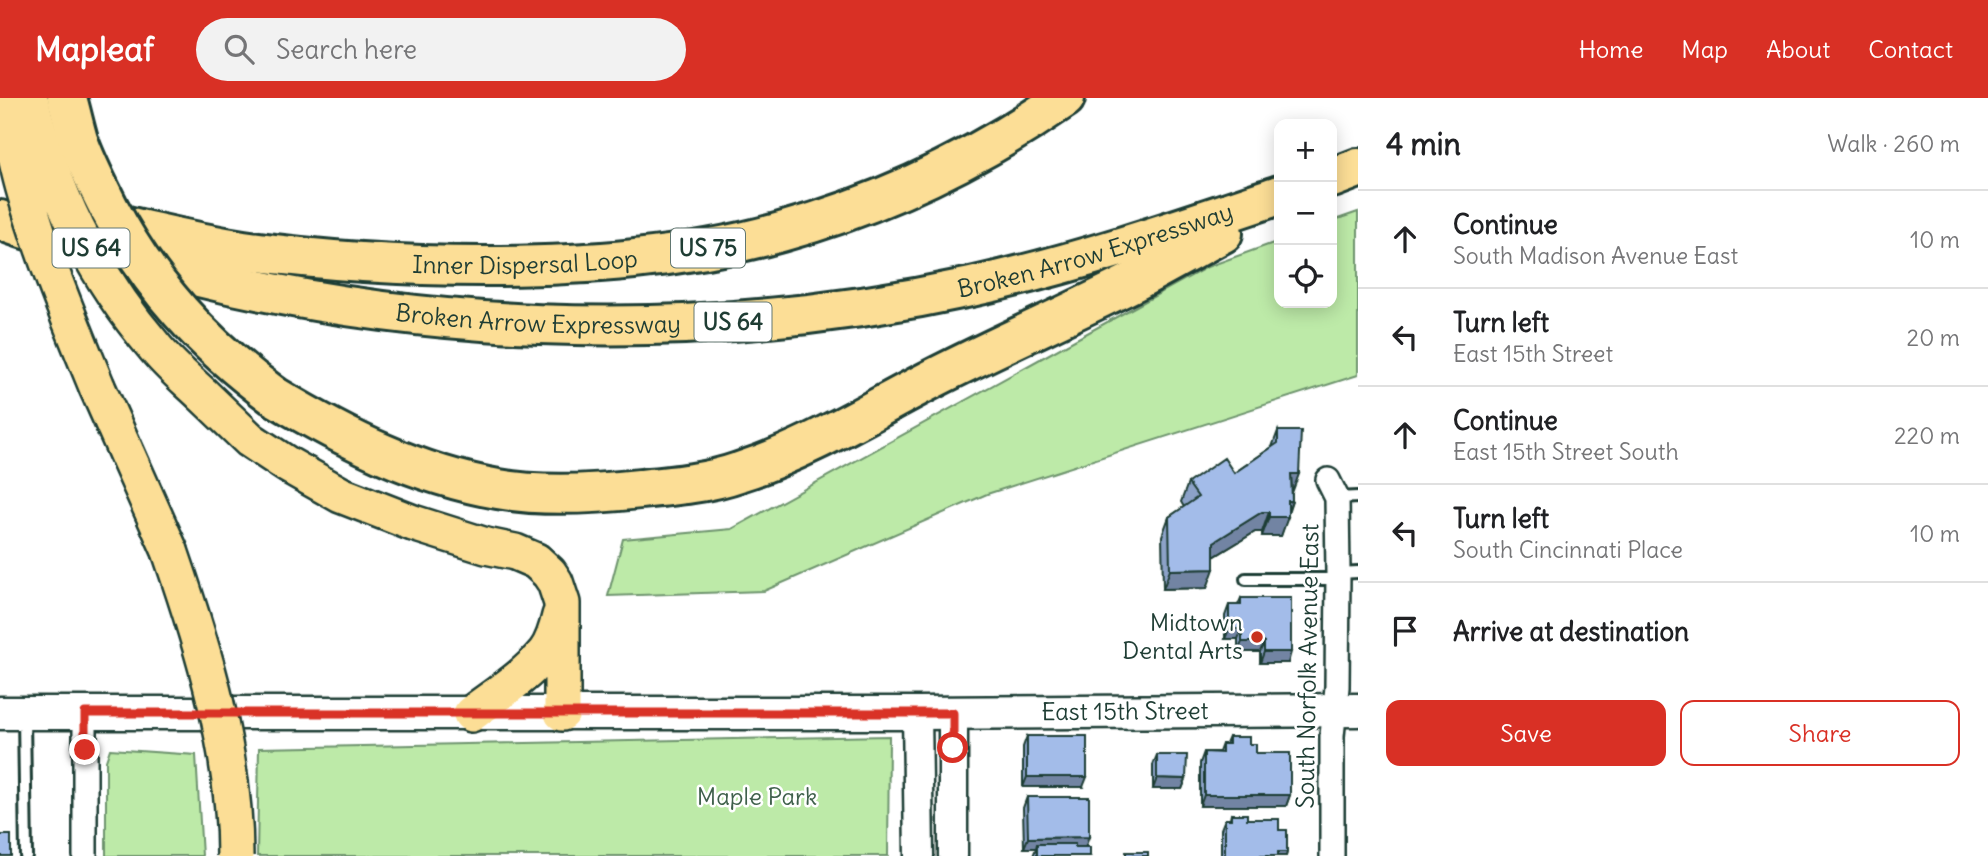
<!DOCTYPE html>
<meta charset="utf-8">
<style>
body{margin:0;font-family:Delius,sans-serif;background:#f2f2f2;color:#202124}
.controls{position:absolute;right:21px;top:21px;display:grid;overflow:hidden;border-radius:14px;box-shadow:0 4px 18px #0003}
.controls button{width:63px;height:63px;display:grid;place-items:center;padding:0;border:0;border-bottom:2px solid #e0e0e0;background:#fff;color:#202124;font:35px sans-serif}
.stop{position:absolute;width:21px;height:21px;margin:-16px;border:5px solid #d93025;border-radius:50%;background:#fff}
.stop.end{background:#d93025;border-color:#fff;box-shadow:0 2px 7px #0008}
.list{margin:0;padding:0;list-style:none}
h2{display:flex;justify-content:space-between;align-items:center;height:91px;margin:0;padding:0 28px;font-size:30px}
h2 small{font-size:23px;font-weight:400;color:#757577}
.list li{display:grid;grid-template-columns:46px 1fr auto;gap:21px;align-items:center;box-sizing:border-box;height:98px;padding:0 28px;border-top:2px solid #e0e0e0}
.list b{display:block;font-size:26px;white-space:nowrap}
.list p{margin:0;font-size:23px;white-space:nowrap;color:#757577}
.list em{font-size:23px;font-style:normal;color:#757577}
.actions{display:flex;gap:14px;padding:21px 28px}
.actions a{flex:1;padding:16px 0;border:2px solid #d93025;border-radius:14px;text-align:center;font-size:24px;color:#d93025}
.actions .main{background:#d93025;color:#fff}
.icon{flex:none;width:38px;height:38px;fill:none;stroke:currentColor;stroke-width:2;stroke-linecap:round;stroke-linejoin:round}
.map{position:relative;flex:none;width:1358px;height:758px;overflow:hidden}
header{display:flex;align-items:center;gap:42px;box-sizing:border-box;height:98px;padding:0 35px;background:#d93025;color:#fff}
header strong{font-size:33px}
nav{display:flex;gap:38px;margin-inline-start:auto;font-size:24px}
.search{width:490px;height:63px;background:#f2f2f2;display:flex;align-items:center;gap:18px;box-sizing:border-box;padding:0 24px;border-radius:38px;color:#757577;font-size:26px}
main{display:flex}
aside{flex:1;background:#fff}
.map>svg:first-child{display:block}
.green{fill:#bdeaa8;stroke:#6e946e;stroke-width:2}
.lines{fill:none;stroke-linecap:round;stroke-linejoin:round}
.service-casing{stroke:#1f3d34;stroke-width:16}
.minor-casing{stroke:#1f3d34;stroke-width:28}
.tertiary-casing{stroke:#1f3d34;stroke-width:33}
.secondary-casing{stroke:#1f3d34;stroke-width:37}
.primary-casing{stroke:#1f3d34;stroke-width:40}
.motorway-casing{stroke:#1f3d34;stroke-width:44}
.service{stroke:#fff;stroke-width:10}
.minor{stroke:#fff;stroke-width:23}
.tertiary{stroke:#fff;stroke-width:28}
.secondary{stroke:#fff;stroke-width:32}
.primary{stroke:#fcde96;stroke-width:35}
.motorway{stroke:#fcde96;stroke-width:38}
.primary-bridge-casing{stroke:#1f3d34;stroke-width:40;stroke-linecap:butt}
.motorway-bridge-casing{stroke:#1f3d34;stroke-width:44;stroke-linecap:butt}
.primary-bridge{stroke:#fcde96;stroke-width:35}
.motorway-bridge{stroke:#fcde96;stroke-width:38}
.wall{fill:#8ca2c8;stroke:#1f3d34;stroke-width:2}
.shaded-wall{fill:#7284a3;stroke:#1f3d34;stroke-width:2}
.building{fill:#a3bce9;stroke:#1f3d34;stroke-width:2}
.route{stroke:#d93025;stroke-width:9}
.poi-dot{fill:#c8321e;stroke:#fff;stroke-width:2.5}
.labels{text-anchor:middle;stroke-width:5;stroke-linejoin:round;paint-order:stroke}
.shield{fill:#fff;stroke:#627771;stroke-width:2}
.shield-label{font-size:23px;font-weight:bold;fill:#1f3d34}
.street-label{font-size:24px;fill:#1f3d34;stroke:#fff}
.poi-label{font-size:24px;fill:#1f3d34;stroke:#fff;text-anchor:end}
.park-label{font-size:24px;fill:#3f604b;stroke:#fff}
</style>
<header>
<strong>Mapleaf</strong>
<div class="search"><svg class="icon" aria-label="search" viewBox="0 0 24 24"><circle cx="10" cy="10" r="6"/><path d="M15 15l6 6"/></svg>Search here</div>
<nav><a>Home</a><a>Map</a><a>About</a><a>Contact</a></nav>
</header>
<main>
<div class="map">
<svg width="1358" height="758" viewBox="0 0 1358 758">
<rect width="100%" height="100%" fill="#fff"/>
<filter id="ink" filterUnits="userSpaceOnUse"><feTurbulence type="fractalNoise" baseFrequency=".0143" numOctaves="2"/><feDisplacementMap in="SourceGraphic" scale="14" xChannelSelector="R" yChannelSelector="G"/><feConvolveMatrix kernelMatrix="1 2 1 2 8 2 1 2 1" color-interpolation-filters="sRGB"/></filter>
<g filter="url(#ink)">
<path class="green" d="M1358 114V277L987 396 764 493 608 498 623 441 732 431 1207 169 1279 143V205H1332V123Z
M889 638 888 758H257L259 650Z
M110 651 196 657 202 758H106V663Z"/>
<g class="lines">
<defs>
<path id="service" d="M1337 400 1358 399
M1338 475 1358 474
M1246 481H1338
M24 618 26 758"/>
<path id="minor" d="M1328 382 1337 400 1338 475 1337 589 1332 638V758
M85 615V758"/>
<path id="tertiary" d="M917 615 919 758
M953 758V615"/>
<g id="secondary">
<path id="s1" d="M0 615H917L1358 612"/>
</g>
<path id="primary" d="M97 289 170 453
M202 296 250 342 288 367 341 397 413 425 486 448 515 454 536 463 549 475 555 484 562 505V615
M471 616C496 597 525 579 545 555 553 545 557 531 560 518"/>
<g id="motorway">
<path d="M1332 80 1358 70"/>
<path id="s2" d="M39 106C107 123 174 141 243 152 323 163 403 168 483 168 583 168 685 161 781 134 883 106 978 60 1065 0"/>
<path id="s3" d="M0 122C36 137 76 145 113 156 390 238 689 250 971 189 1076 166 1178 131 1279 97"/>
<path d="M274 298C344 340 417 377 498 391 543 399 595 396 640 391 673 388 708 385 739 374 814 350 879 307 948 273 1012 241 1076 213 1139 181 1167 166 1195 150 1223 135"/>
</g>
</defs>
<use href="#service" class="service-casing"/>
<use href="#minor" class="minor-casing"/>
<use href="#tertiary" class="tertiary-casing"/>
<use href="#secondary" class="secondary-casing"/>
<use href="#primary" class="primary-casing"/>
<use href="#motorway" class="motorway-casing"/>
<use href="#service" class="service"/>
<use href="#minor" class="minor"/>
<use href="#tertiary" class="tertiary"/>
<use href="#secondary" class="secondary"/>
<use href="#primary" class="primary"/>
<use href="#motorway" class="motorway"/>
<defs>
<path id="primary-bridge" d="M4 0C10 31 16 63 25 94 44 161 71 225 97 289
M30 0C51 90 93 177 153 247 167 265 185 280 202 296
M170 453C204 552 235 653 235 758"/>
<path id="motorway-bridge" d="M67 0C71 14 74 28 78 42 86 65 98 88 109 110 150 188 203 246 274 298"/>
</defs>
<use href="#primary-bridge" class="primary-bridge-casing"/>
<use href="#motorway-bridge" class="motorway-bridge-casing"/>
<use href="#primary-bridge" class="primary-bridge"/>
<use href="#motorway-bridge" class="motorway-bridge"/>
</g>
<path class="wall" d="M1278 333 1292 395V403L1281 438H1262V434H1255L1214 459 1207 490 1163 491 1162 438 1169 419 1184 409 1181 404 1188 385 1234 375 1272 349Z
M1241 500 1288 565H1260V554H1238V541H1225V518L1229 507H1238Z
M1027 638 1083 689H1023V649Z
M1229 639 1249 646 1290 697 1286 708H1200V665L1204 654H1219L1222 646H1226Z
M1157 657 1186 681 1182 691H1153V667Z
M1027 699 1085 749 1090 758H1033L1036 750H1024L1023 710Z
M1231 716 1279 732 1287 754 1286 758H1221V731L1225 721H1230Z"/>
<path class="shaded-wall" d="M1291 376H1299L1292 395Z
M1288 403H1292L1286 419H1288L1281 438H1262L1269 419Z
M1262 414H1269L1262 434H1255L1207 463 1214 444Z
M1214 471 1207 490 1163 491 1170 472Z
M1229 531H1242L1238 541H1225Z
M1242 544H1264L1260 554H1238Z
M1264 554H1291L1288 565H1260Z
M1027 679H1087L1083 689H1023Z
M1157 680 1186 681 1182 691H1153Z
M1204 697H1290L1286 708H1200Z
M1089 739 1085 750 1037 746 1036 750H1024L1028 740Z
M1278 754H1287L1286 758H1277Z"/>
<path class="building" d="M1278 333H1301L1299 376H1291L1292 403H1288V419H1269V414H1262L1214 444V471L1170 472 1169 419 1198 399 1188 385 1224 360 1234 375 1278 345Z
M1241 500H1291V554H1264V544H1242V531H1229V507H1241Z
M1027 638H1087V679H1027Z
M1229 639H1249V646H1256V655H1290V697H1204V654L1222 655V646H1229Z
M1157 657H1187L1186 681 1157 680Z
M1027 699H1089V739L1028 740Z
M1231 716H1247V721H1279V732H1287V754H1278V758H1225V721H1231Z
M0 737H11V758H0Z
M1037 746H1075V749H1090V758H1037Z
M1126 754H1148V758H1126Z"/>
</g>
<g class="lines" filter="url(#ink)">
<path class="route" d="M85 652V615H953V650"/>
</g>
<circle class="poi-dot" cx="1257" cy="539" r="7"/>
<g class="labels">
<g class="shield">
<rect x="52.5" y="130.5" width="77" height="39" rx="5"/>
<rect x="671" y="130.5" width="74" height="39" rx="5"/>
<rect x="694.5" y="204.5" width="77" height="39" rx="5"/>
</g>
<g class="shield-label">
<text x="91" y="158">US 64</text>
<text x="708" y="158">US 75</text>
<text x="733" y="232">US 64</text>
</g>
<g class="street-label">
<text dy="8" stroke="none"><textPath href="#s3" startOffset="1115">Broken Arrow Expressway</textPath></text>
<text dy="8" stroke="none"><textPath href="#s2" startOffset="492">Inner Dispersal Loop</textPath></text>
<text dy="8" stroke="none"><textPath href="#s3" startOffset="550">Broken Arrow Expressway</textPath></text>
<text transform="translate(1308 568) rotate(-89)" y="8">South Norfolk Avenue East</text>
<text dy="8" stroke="none"><textPath href="#s1" startOffset="1125">East 15th Street</textPath></text>
</g>
<g class="poi-label">
<text x="1243" y="533">Midtown<tspan x="1243" dy="28">Dental Arts</tspan></text>
</g>
<g class="park-label">
<text x="757" y="707">Maple Park</text>
</g>
</g>
</svg>
<div class="controls">
<button>+</button>
<button>−</button>
<button><svg class="icon" aria-label="locate" viewBox="0 0 24 24"><circle cx="12" cy="12" r="6"/><path d="M12 2v4M12 18v4M2 12h4M18 12h4"/></svg></button>
</div>
<div class="stop" style="left:953px;top:650px"></div>
<div class="stop end" style="left:85px;top:652px"></div>
</div>
<aside>
<h2>4 min<small>Walk · 260 m</small></h2>
<ul class="list">
<li><svg class="icon" aria-label="ahead" viewBox="0 0 24 24"><path d="M12 20V5M6 11l6-6 6 6"/></svg><div><b>Continue</b><p>South Madison Avenue East</p></div><em>10 m</em></li>
<li><svg class="icon" aria-label="left" viewBox="0 0 24 24"><path d="M17 20v-9H6M10 6l-5 5 5 5"/></svg><div><b>Turn left</b><p>East 15th Street</p></div><em>20 m</em></li>
<li><svg class="icon" aria-label="ahead" viewBox="0 0 24 24"><path d="M12 20V5M6 11l6-6 6 6"/></svg><div><b>Continue</b><p>East 15th Street South</p></div><em>220 m</em></li>
<li><svg class="icon" aria-label="left" viewBox="0 0 24 24"><path d="M17 20v-9H6M10 6l-5 5 5 5"/></svg><div><b>Turn left</b><p>South Cincinnati Place</p></div><em>10 m</em></li>
<li><svg class="icon" aria-label="arrive" viewBox="0 0 24 24"><path d="M6 21V4h12l-3 4 3 4H6"/></svg><div><b>Arrive at destination</b></div></li>
</ul>
<div class="actions"><a class="main">Save</a><a>Share</a></div>
</aside>
</main>
